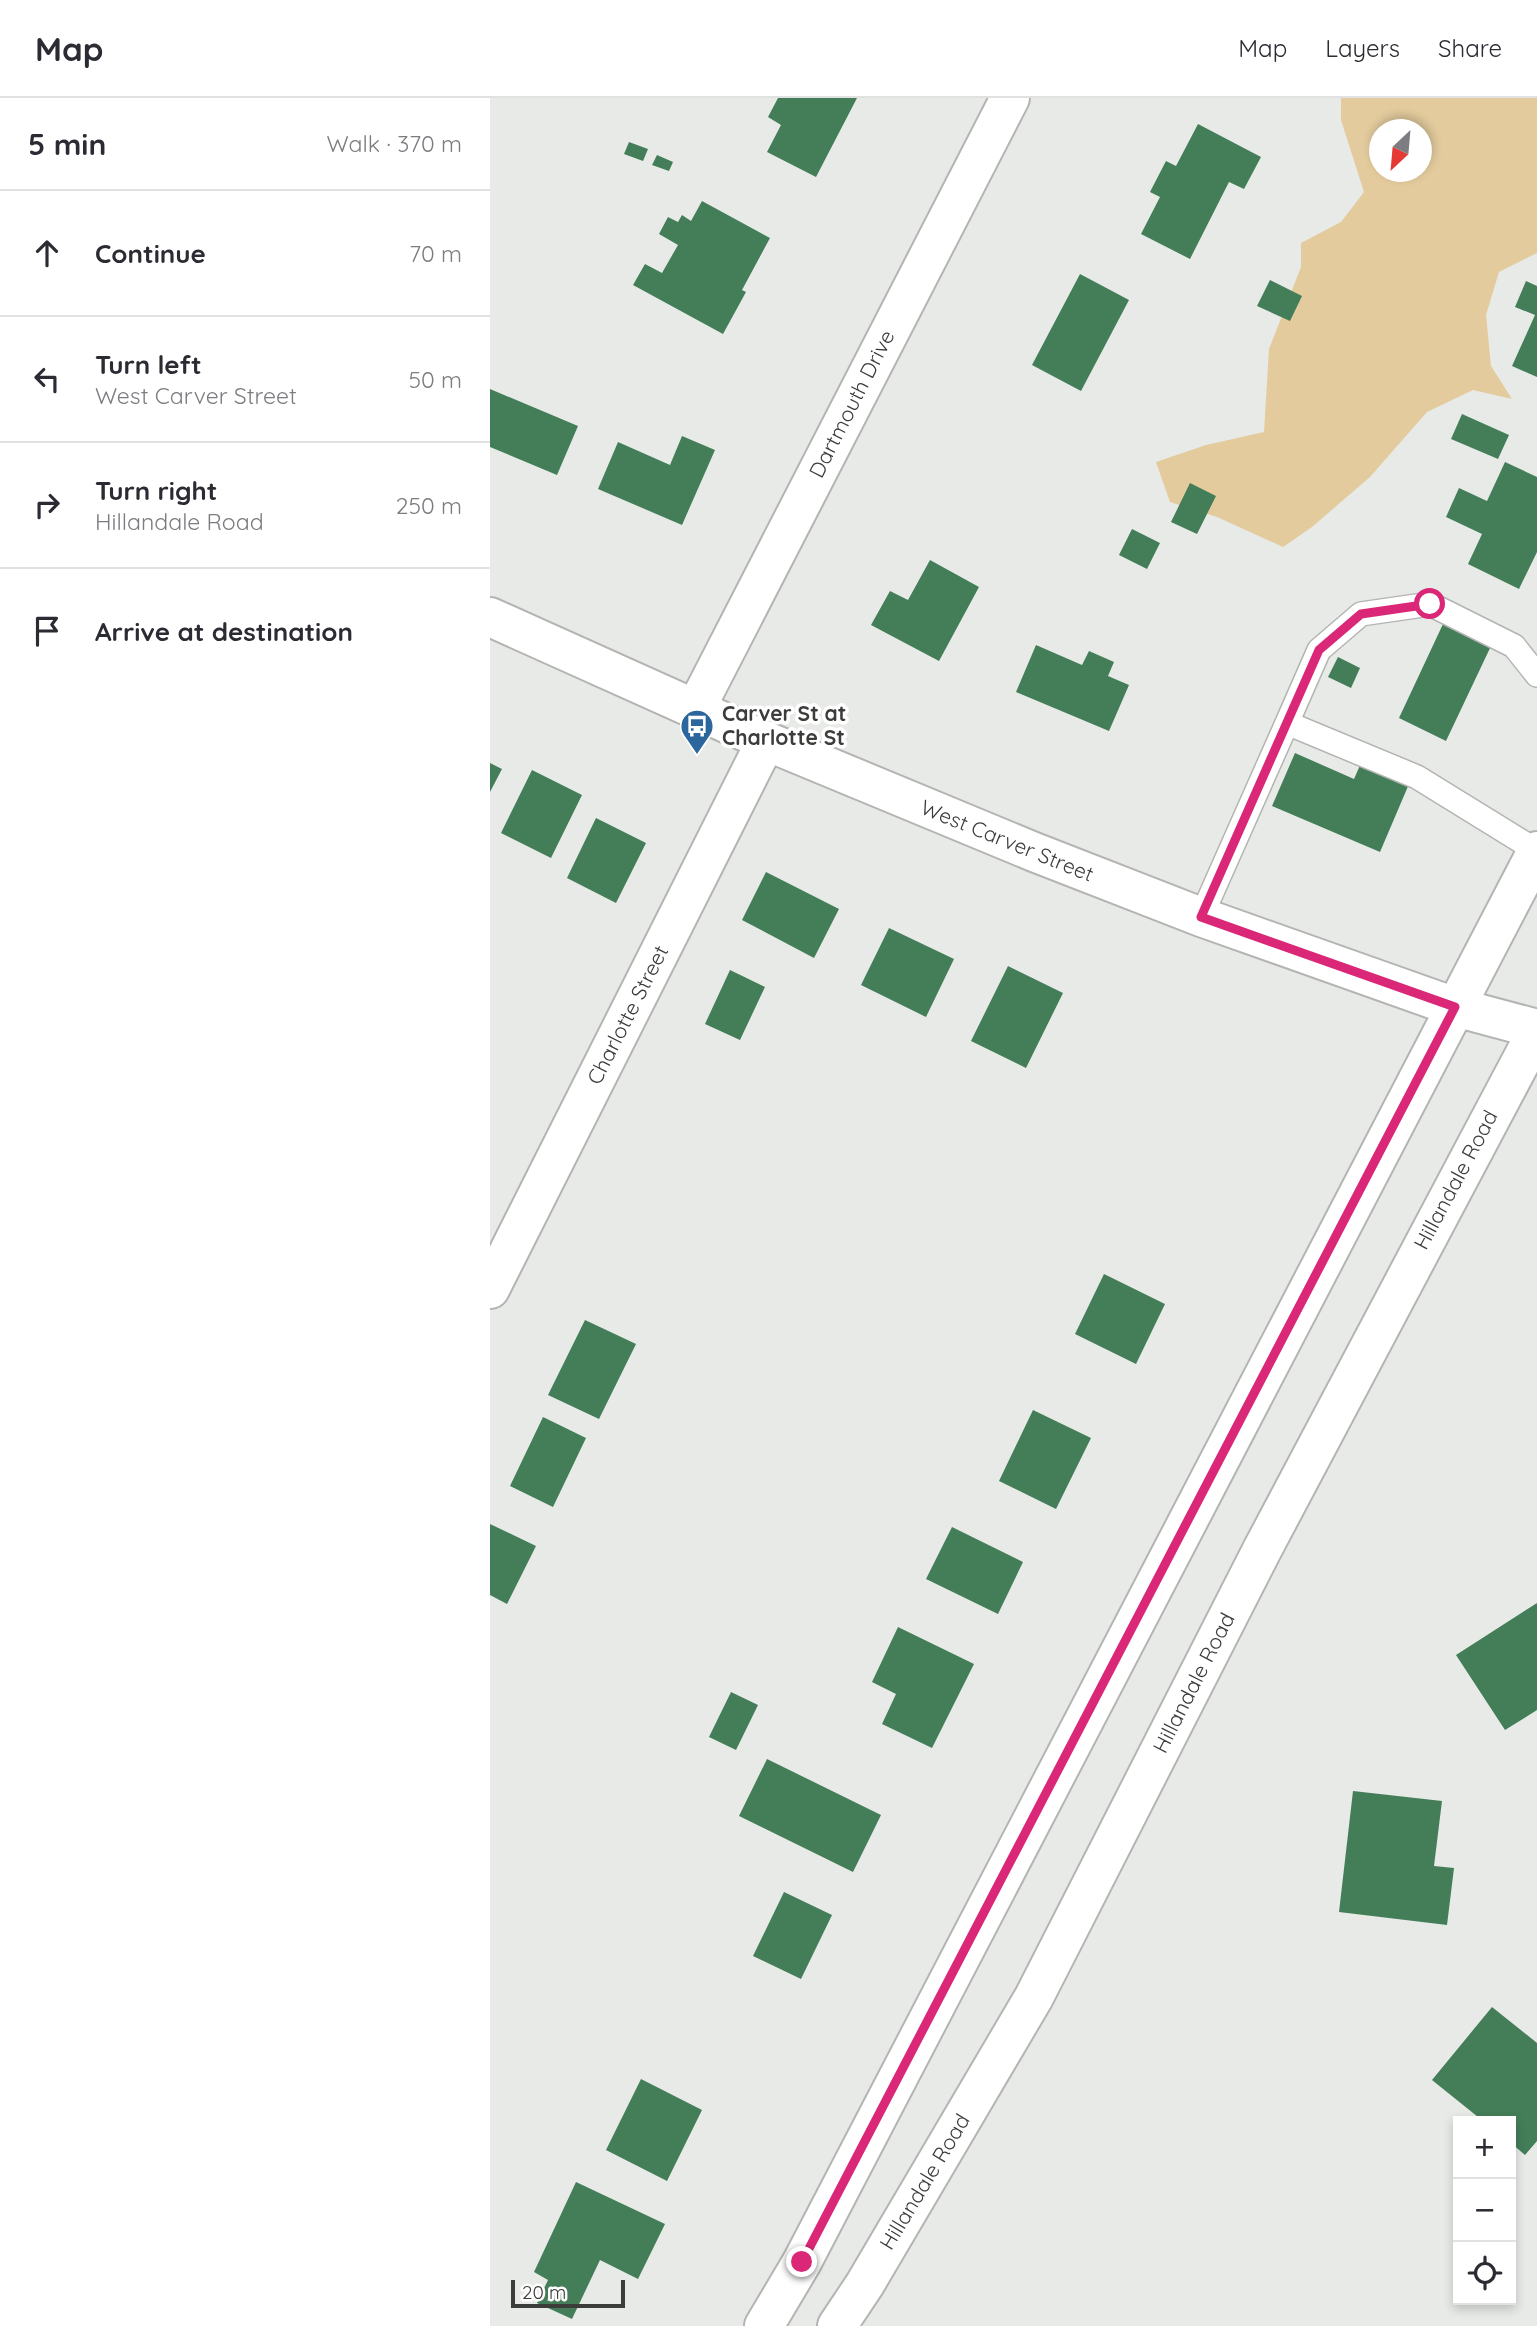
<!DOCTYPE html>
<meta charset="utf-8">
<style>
body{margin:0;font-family:Quicksand,sans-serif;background:#f7f7f7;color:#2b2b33}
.controls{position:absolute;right:21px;bottom:21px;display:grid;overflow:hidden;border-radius:0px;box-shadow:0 4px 10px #0003}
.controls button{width:63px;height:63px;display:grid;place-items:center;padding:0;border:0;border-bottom:2px solid #e1e1e2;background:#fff;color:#2b2b33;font:35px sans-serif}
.compass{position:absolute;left:879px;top:21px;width:63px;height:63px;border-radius:50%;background:#fff;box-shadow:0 4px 10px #0003;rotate:206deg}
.scale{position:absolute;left:21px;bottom:18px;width:114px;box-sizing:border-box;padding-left:7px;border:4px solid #3c3d3b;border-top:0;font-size:19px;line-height:24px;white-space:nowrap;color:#3c3d3b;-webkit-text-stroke:5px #fff;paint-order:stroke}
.stop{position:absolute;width:21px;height:21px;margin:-16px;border:5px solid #db2777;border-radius:50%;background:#fff}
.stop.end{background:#db2777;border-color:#fff;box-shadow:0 2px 7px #0008}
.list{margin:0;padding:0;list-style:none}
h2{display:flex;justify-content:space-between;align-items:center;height:91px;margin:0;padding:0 28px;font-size:30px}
h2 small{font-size:23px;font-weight:400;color:#7c7c81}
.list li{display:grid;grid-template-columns:46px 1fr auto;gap:21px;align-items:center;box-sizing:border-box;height:126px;padding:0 28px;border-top:2px solid #e1e1e2}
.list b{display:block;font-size:26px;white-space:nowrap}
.list p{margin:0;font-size:23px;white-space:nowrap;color:#7c7c81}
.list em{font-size:23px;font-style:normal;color:#7c7c81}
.icon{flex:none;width:38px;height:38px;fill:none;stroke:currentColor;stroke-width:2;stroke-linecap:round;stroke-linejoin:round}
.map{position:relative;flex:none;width:1047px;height:2228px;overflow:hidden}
header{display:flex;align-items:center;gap:42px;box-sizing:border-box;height:98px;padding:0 35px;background:#fff;border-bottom:2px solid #e1e1e2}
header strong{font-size:33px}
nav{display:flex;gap:38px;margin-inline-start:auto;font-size:24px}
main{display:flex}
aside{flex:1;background:#fff}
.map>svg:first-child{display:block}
.green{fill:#e3cb9d;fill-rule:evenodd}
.building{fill:#437e58}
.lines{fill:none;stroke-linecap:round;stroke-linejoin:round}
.lane-casing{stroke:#b4b5b2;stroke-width:26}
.street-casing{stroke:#b4b5b2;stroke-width:42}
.secondary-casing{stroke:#b4b5b2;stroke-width:42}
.lane{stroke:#fff;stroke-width:23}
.street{stroke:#fff;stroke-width:38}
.secondary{stroke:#fff;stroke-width:38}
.route{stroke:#db2777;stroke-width:9}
.labels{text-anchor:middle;stroke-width:7;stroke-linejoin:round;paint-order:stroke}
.street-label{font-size:21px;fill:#3c3d3b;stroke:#fff}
.poi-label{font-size:21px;font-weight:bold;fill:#3c3d3b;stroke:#fff;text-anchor:start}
</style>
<header>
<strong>Map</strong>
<nav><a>Map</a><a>Layers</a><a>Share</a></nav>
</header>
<main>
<aside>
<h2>5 min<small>Walk · 370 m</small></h2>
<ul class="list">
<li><svg class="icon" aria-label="ahead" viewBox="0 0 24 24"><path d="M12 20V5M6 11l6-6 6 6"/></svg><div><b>Continue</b></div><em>70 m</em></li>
<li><svg class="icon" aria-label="left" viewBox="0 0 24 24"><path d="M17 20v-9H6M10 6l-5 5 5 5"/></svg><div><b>Turn left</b><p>West Carver Street</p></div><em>50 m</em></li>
<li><svg class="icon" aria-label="right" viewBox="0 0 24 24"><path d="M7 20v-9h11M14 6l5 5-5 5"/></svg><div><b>Turn right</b><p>Hillandale Road</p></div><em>250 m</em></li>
<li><svg class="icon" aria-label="arrive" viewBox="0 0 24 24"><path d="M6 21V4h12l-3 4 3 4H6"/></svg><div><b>Arrive at destination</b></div></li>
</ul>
</aside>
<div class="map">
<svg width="1047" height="2228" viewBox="0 0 1047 2228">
<rect width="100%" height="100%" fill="#e8eae7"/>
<path class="green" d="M851 0H1047V155L1009 174 996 217 1001 268 1022 301 983 292 937 314 880 379 822 429 793 449 727 419 680 404 666 364 716 347 774 334 779 251 811 169V145L851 124 874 94 851 22ZM890 32H932V74H890Z"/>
<path class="building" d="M288 0H367L326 79 277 54 291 27 278 19Z
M708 26 771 59 754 91 739 84 700 161 651 136 670 99 660 94 676 63 686 68Z
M139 44 158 51 153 63 134 56Z
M167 57 183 64 179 73 162 67Z
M212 103 280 140 252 192 256 194 233 236 143 187 155 166 172 175 188 147 169 136 178 119 188 124 192 117 201 123Z
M590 176 639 202 591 293 542 267Z
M780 182 812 198 800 223 767 208Z
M1036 183 1047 188V279L1022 268 1045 217 1025 209Z
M0 291 88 328 67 377 0 349Z
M972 316 1019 337 1008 361 961 341Z
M192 338 225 352 192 427 108 391 128 344 180 367Z
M1015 364 1047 379V454L1029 491 978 466 992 436 956 419 969 390 997 403Z
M700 385 726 398 707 436 681 424Z
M642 431 670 445 657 471 629 457Z
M440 462 489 489 449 563 381 527 400 493 418 502Z
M953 526 1001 548 956 643 909 620Z
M546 547 592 567 599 553 624 564 618 578 639 587 619 633 526 594Z
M848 559 870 570 861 590 838 579Z
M805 655 864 681 871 665 919 686 890 754 782 708Z
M0 665 12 671 0 694Z
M42 672 92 697 61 760 11 735Z
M106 720 156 745 126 805 77 780Z
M276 774 349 811 324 860 252 822Z
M399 830 464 861 436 919 371 887Z
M518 868 573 895 536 970 481 943Z
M240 872 275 889 250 942 215 926Z
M614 1176 675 1206 646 1266 585 1236Z
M95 1222 146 1246 109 1321 58 1297Z
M543 1312 601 1340 566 1411 509 1383Z
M53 1319 96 1340 63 1409 20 1388Z
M0 1426 46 1448 17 1506 0 1497Z
M462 1429 533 1464 508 1516 436 1481Z
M1047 1505V1612L1015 1632 966 1557Z
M408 1529 484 1566 442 1650 392 1626 406 1596 382 1584Z
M241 1594 268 1607 246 1652 219 1639Z
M277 1661 391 1717 363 1774 249 1718Z
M863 1693 952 1703 944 1768 964 1770 957 1827 849 1814Z
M294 1794 342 1817 311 1881 263 1858Z
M1002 1909 1047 1945V2043L1035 2057 1021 2045V2023H993L942 1982Z
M151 1981 212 2012 177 2083 116 2052Z
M86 2084 175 2126 148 2181 110 2162 82 2221 47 2205 58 2182 44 2174Z"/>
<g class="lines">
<defs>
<path id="lane" d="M797 625 829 552 871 516 940 506 1024 548 1047 577
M711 819 797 625 927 679 1047 753"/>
<path id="street" d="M205 612 520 0
M0 1191 276 643"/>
<path id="secondary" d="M0 519 276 643 544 754 711 819 965 909 1047 931
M274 2228 312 2164 1047 753
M347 2228 375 2186 544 1899 772 1452 1047 933"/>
</defs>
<use href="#lane" class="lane-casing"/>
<use href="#street" class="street-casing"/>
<use href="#secondary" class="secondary-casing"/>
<use href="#lane" class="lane"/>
<use href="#street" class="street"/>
<use href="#secondary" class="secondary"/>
</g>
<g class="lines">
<path class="route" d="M312 2164 965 909 711 819 829 552 871 516 940 506"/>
</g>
<defs>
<symbol id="bus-pin" viewBox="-11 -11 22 30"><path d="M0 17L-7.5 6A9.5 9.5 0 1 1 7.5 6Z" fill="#2b669d" stroke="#fff"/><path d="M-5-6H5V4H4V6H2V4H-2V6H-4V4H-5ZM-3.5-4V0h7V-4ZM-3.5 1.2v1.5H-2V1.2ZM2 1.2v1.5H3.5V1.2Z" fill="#fff"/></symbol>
</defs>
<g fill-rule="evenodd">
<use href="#bus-pin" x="188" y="609" width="38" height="52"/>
</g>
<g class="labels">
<g class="street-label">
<text transform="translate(362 306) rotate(-63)" y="7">Dartmouth Drive</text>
<text transform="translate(517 743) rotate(22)" y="7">West Carver Street</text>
<text transform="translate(138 917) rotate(-63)" y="7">Charlotte Street</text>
<text transform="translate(966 1082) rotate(-62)" y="7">Hillandale Road</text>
<text transform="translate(704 1585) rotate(-63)" y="7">Hillandale Road</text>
<text transform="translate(435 2084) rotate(-59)" y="7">Hillandale Road</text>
</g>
<g class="poi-label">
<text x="232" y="623">Carver St at<tspan x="232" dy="24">Charlotte St</tspan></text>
</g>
</g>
</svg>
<div class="controls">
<button>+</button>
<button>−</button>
<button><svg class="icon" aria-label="locate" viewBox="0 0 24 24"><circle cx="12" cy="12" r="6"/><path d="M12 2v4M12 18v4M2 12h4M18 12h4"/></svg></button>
</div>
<svg class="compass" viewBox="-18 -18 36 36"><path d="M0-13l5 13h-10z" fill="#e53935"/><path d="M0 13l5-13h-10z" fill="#7c7c81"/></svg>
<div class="scale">20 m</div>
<div class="stop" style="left:940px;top:506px"></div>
<div class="stop end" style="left:312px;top:2164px"></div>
</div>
</main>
